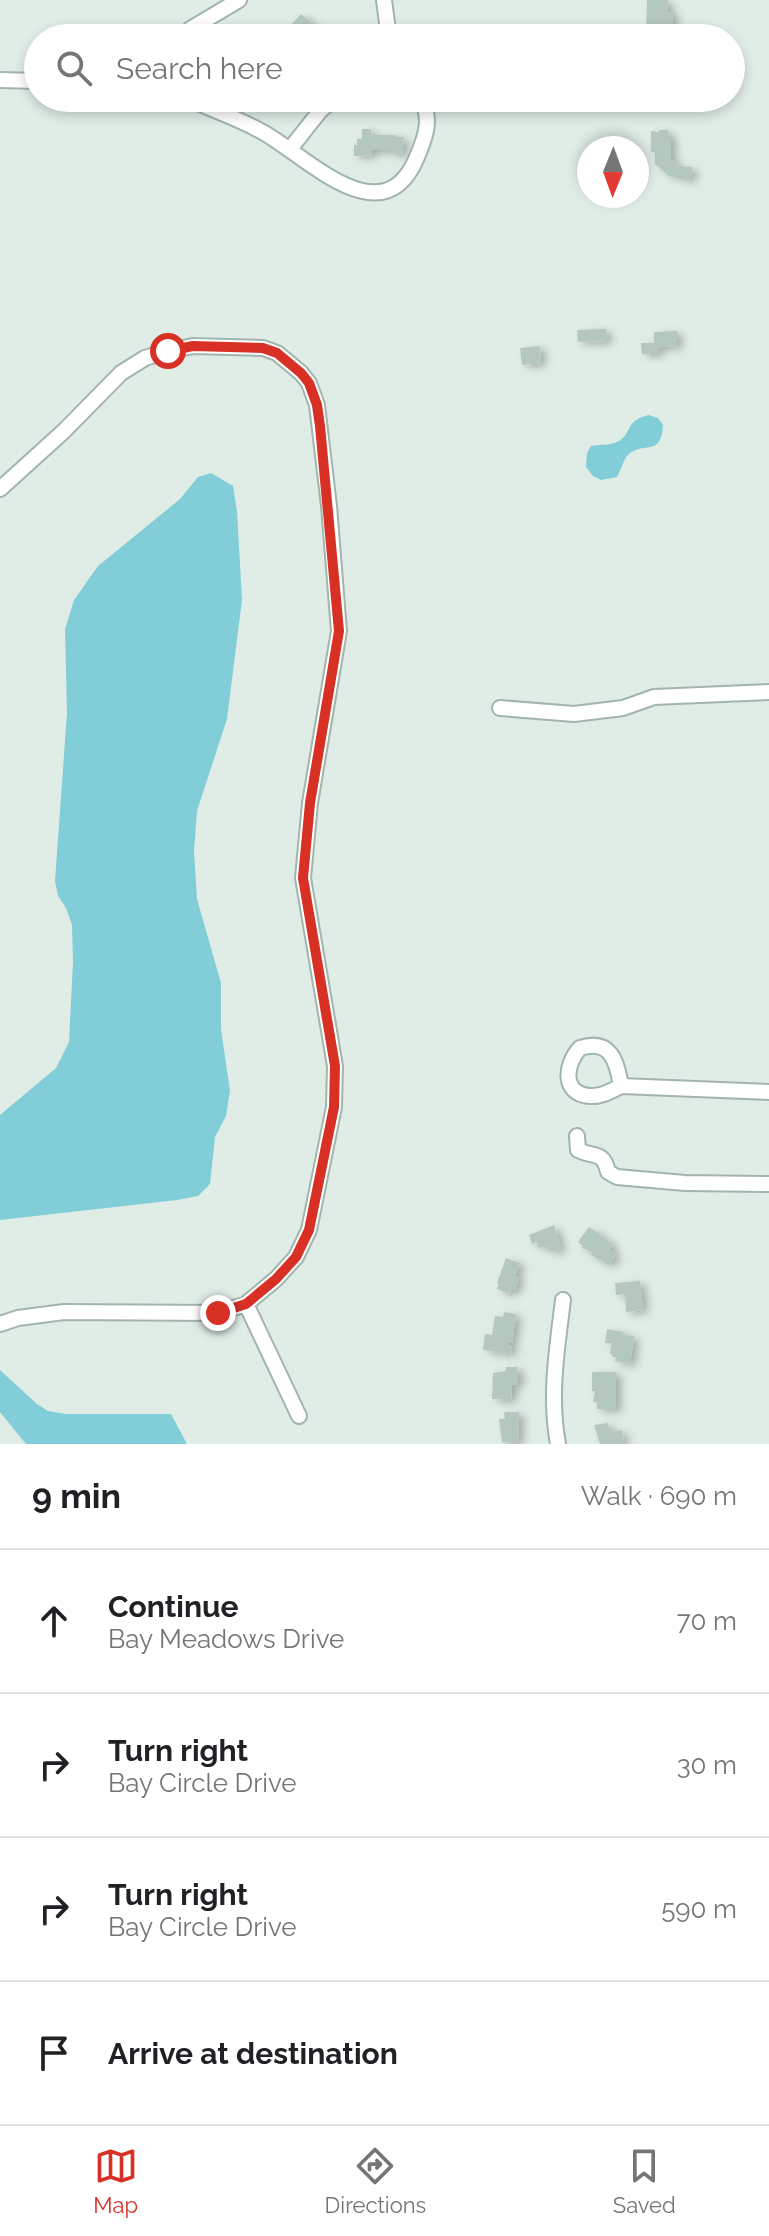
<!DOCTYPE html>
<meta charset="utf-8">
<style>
body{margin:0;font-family:Raleway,sans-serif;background:#f2f2f2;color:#202124}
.compass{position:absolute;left:577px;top:136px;width:72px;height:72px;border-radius:50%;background:#fff;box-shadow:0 4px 12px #0003;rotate:181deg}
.stop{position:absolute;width:24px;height:24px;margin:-18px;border:6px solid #d93025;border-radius:50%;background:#fff}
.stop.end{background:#d93025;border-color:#fff;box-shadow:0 2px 8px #0008}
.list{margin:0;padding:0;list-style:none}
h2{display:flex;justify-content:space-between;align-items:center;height:104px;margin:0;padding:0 32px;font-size:34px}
h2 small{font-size:26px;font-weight:400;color:#757577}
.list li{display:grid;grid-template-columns:52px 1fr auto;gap:24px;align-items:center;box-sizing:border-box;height:144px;padding:0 32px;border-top:2px solid #e0e0e0}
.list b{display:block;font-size:30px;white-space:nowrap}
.list p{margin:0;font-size:26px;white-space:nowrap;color:#757577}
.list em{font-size:26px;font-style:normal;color:#757577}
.icon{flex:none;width:44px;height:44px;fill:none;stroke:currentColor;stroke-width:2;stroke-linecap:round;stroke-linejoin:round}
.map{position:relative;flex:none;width:769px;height:1444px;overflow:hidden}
.search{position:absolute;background:#fff;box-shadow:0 4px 12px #0003;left:24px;right:24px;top:24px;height:88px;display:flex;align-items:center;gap:20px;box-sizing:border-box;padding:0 28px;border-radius:44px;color:#757577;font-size:30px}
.sheet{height:680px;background:#fff}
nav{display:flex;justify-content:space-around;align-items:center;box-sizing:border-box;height:112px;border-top:2px solid #e0e0e0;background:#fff;font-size:22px;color:#757577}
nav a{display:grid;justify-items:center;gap:4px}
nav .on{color:#d93025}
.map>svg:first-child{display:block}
.water{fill:#82ced8}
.building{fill:#b5c8bf;filter:url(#shadow)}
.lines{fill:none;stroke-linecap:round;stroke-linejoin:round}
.minor-casing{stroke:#a2b5ad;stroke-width:18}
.minor{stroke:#fff;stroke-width:14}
.route{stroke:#d93025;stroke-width:10}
</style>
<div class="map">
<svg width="769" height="1444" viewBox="0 0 769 1444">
<defs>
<filter id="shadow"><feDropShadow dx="5.5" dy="3" stdDeviation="4" flood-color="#0004"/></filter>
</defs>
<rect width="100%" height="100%" fill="#e0ede6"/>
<path class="water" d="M649 415 658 418 663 425C661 456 647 442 630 453 623 458 622 469 617 477L601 480 593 476 586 467 587 453 591 446C600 444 611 446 619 441 633 432 625 420 649 415Z
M211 473 233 486 237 511 242 600 227 719 197 811 194 851 197 899 221 983V1029L230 1091 226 1116 215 1137 210 1184 198 1196 177 1200 0 1220V1115L56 1068 69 1042 73 962 72 925 66 908 58 896 55 881 67 713 65 629 74 600 98 566 180 499 198 477Z
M0 1370 37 1404 48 1411 66 1414H171L187 1444H26L0 1412Z"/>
<path class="building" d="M647 0H668V12H673L672 35H670V38H654V36L646 35Z
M301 14 315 26 304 38H282L280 37Z
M362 129H371V135H395V137H404L402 154H392V150H372V155L354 156V145H357V139H362Z
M659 130H668V137H671V159L680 167H692V176H690V180H683V176H669L655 164V152H651V131L659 132Z
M606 329 607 341 578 342 577 330Z
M677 331V346L658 347V354H642L641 343H654V332Z
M540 346 541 363 522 365 520 348Z
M554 1225 561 1248 550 1252 548 1246 539 1248 537 1242 532 1244 529 1235Z
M589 1227 613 1244 609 1249 616 1254 609 1265 591 1255 593 1253 582 1248 583 1246 578 1242Z
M506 1258 520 1263 515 1276 519 1278 515 1290 511 1289 509 1294 497 1289 499 1284 497 1283Z
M640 1281 643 1310 626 1312 625 1294 616 1295 615 1283Z
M504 1312 516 1314 512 1343 509 1342V1345H512L511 1354 483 1350 485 1334 492 1335 495 1316 503 1317Z
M607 1329 623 1332V1335L634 1336 630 1364 615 1361 616 1357H613L610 1353 612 1343H605Z
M506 1367H517L518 1373V1385H512L511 1400 492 1399 493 1373 506 1371Z
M592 1372H616V1409H597V1402H593L595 1391H592Z
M504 1412H519L518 1442H502L499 1419H505Z
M608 1423 610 1432 622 1430 624 1444H600L594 1425Z"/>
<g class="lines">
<defs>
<path id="minor" d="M384 0 389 38
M178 38 192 28 239 0
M0 80 38 81
M187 98C212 110 243 120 266 134 310 160 384 237 417 157 426 136 432 119 421 98
M290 149 320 111 335 98
M0 489 64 431 121 373 145 358 168 351 193 346 263 348 277 353 301 373 309 383 317 405 329 506 339 631 310 803 303 878 335 1066 334 1107 309 1230 296 1257 276 1279 246 1304 218 1313 64 1312 18 1318 0 1324
M500 708 574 714 623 708 654 697 769 692
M621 1086C617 1062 611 1038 580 1048 565 1064 561 1094 590 1096 601 1097 611 1091 621 1086L769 1092
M577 1136 578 1150C594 1158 603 1150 608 1172L617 1177 685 1183 769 1184
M246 1304 299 1416
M558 1444C549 1396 557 1349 563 1300"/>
</defs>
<use href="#minor" class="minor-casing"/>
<use href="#minor" class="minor"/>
</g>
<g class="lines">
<path class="route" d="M168 351 193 346 263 348 277 353 301 373 309 383 317 405 320 426 339 631 310 803 303 878 335 1066 334 1107 309 1230 296 1257 276 1279 246 1304 218 1313"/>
</g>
</svg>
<svg class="compass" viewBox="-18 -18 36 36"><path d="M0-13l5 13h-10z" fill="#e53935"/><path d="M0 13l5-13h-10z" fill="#757577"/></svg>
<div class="stop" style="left:168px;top:351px"></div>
<div class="stop end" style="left:218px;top:1313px"></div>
<div class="search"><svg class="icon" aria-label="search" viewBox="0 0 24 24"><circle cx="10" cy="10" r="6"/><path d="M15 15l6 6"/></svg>Search here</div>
</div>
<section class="sheet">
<h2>9 min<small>Walk · 690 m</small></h2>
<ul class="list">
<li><svg class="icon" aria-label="ahead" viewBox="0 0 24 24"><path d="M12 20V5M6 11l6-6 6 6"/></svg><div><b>Continue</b><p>Bay Meadows Drive</p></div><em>70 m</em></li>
<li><svg class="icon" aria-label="right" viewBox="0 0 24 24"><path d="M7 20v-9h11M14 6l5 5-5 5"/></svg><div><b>Turn right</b><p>Bay Circle Drive</p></div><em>30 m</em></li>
<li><svg class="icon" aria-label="right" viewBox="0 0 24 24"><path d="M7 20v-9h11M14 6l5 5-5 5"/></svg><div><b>Turn right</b><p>Bay Circle Drive</p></div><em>590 m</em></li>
<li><svg class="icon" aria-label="arrive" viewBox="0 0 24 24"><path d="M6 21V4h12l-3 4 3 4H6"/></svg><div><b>Arrive at destination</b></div></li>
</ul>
</section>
<nav>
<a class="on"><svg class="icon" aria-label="map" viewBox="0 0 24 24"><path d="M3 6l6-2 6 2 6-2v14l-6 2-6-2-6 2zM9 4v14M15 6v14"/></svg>Map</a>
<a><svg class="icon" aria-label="directions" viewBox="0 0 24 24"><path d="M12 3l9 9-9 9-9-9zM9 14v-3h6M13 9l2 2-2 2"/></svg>Directions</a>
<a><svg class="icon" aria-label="saved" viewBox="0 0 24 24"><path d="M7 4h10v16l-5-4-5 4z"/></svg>Saved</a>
</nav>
